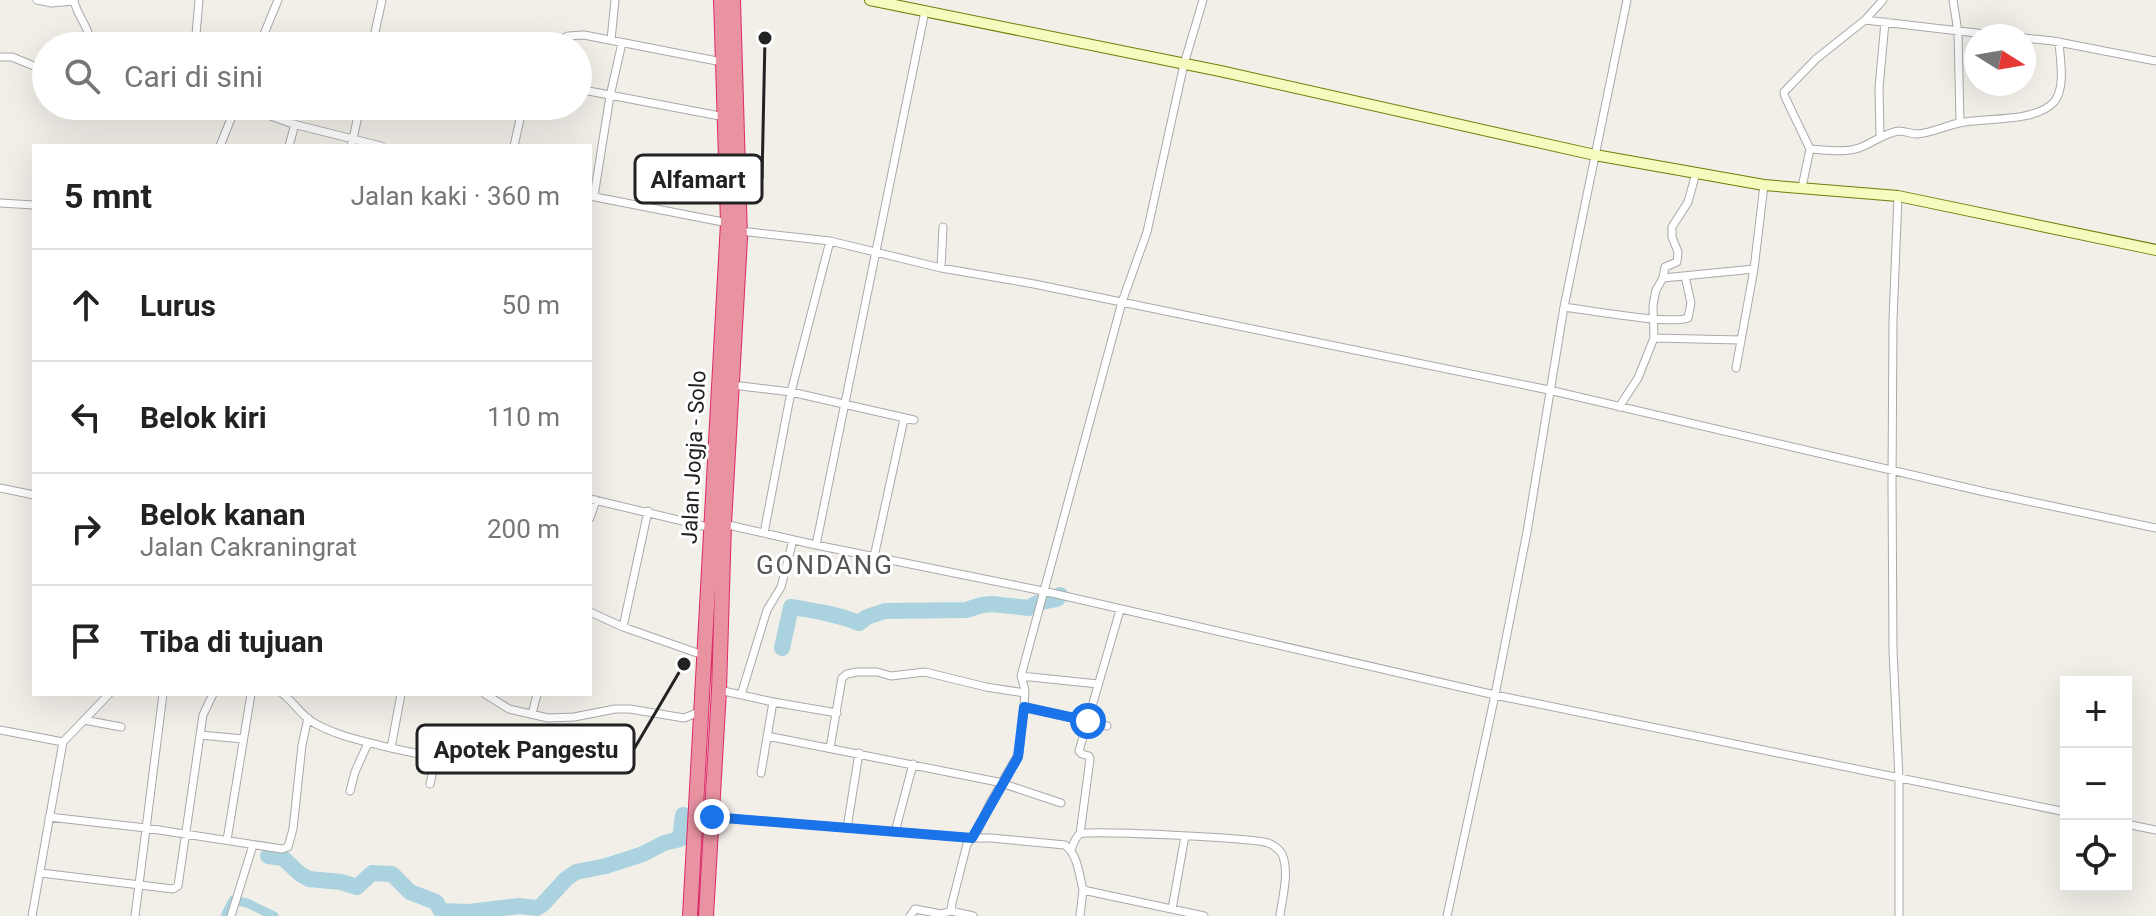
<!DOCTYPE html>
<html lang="id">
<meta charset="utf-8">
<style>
body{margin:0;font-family:Roboto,sans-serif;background:#f6f6f6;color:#222}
.controls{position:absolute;right:24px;bottom:24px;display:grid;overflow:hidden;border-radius:0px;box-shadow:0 8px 32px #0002}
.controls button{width:72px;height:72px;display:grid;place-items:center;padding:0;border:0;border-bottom:2px solid #e0e0e0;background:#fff;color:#222;font:40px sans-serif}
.compass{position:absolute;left:1964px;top:24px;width:72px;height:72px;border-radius:50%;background:#fff;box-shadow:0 8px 32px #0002;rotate:101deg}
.stop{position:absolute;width:24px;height:24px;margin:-18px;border:6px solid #1a73e8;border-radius:50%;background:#fff}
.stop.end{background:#1a73e8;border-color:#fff;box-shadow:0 2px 8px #0008}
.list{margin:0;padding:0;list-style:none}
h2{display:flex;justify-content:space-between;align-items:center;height:104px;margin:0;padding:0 32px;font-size:34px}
h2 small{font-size:26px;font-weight:400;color:#767676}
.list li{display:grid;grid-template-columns:52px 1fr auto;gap:24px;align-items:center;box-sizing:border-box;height:112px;padding:0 32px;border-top:2px solid #e0e0e0}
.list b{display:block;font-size:30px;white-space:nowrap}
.list p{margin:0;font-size:26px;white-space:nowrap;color:#767676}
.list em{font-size:26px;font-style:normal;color:#767676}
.icon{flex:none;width:44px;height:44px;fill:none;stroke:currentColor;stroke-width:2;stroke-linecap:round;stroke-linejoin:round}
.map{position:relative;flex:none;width:2156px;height:916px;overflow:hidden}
.search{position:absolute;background:#fff;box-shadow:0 8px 32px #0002;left:32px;top:32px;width:560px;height:88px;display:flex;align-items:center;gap:20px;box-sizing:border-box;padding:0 28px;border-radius:44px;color:#767676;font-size:30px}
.panel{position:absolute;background:#fff;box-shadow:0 8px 32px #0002;left:32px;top:144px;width:560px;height:552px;border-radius:0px}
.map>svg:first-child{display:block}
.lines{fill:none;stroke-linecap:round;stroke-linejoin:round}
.canal{stroke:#aad3df;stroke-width:9}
.river{stroke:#aad3df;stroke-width:16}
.street-casing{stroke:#a9a9a9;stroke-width:9}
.secondary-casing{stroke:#707d05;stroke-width:12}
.highway-casing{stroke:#dc2a67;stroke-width:16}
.street{stroke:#fff;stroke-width:7}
.secondary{stroke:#f7fabf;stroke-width:10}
.highway{stroke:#e892a2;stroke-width:14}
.route{stroke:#1a73e8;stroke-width:10}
.labels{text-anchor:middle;stroke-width:6;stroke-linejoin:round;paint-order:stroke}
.street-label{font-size:22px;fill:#222;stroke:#fff}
.quarter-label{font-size:26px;letter-spacing:2px;fill:#555;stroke:#fff}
.leader{fill:none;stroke:#222;stroke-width:3}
.callout-dot{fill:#222;stroke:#fff;stroke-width:3}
.callout{fill:#fff;stroke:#222;stroke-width:3}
.callout-label{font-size:24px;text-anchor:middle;font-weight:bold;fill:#222}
</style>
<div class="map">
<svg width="2156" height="916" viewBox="0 0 2156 916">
<rect width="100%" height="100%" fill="#f2efe9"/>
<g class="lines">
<path class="canal" d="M225 916 233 900 247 903 274 916
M489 916 493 908"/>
<path class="river" d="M782 648 791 607C815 611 837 614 859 623L867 617 885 611 966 610 982 605 992 604 1029 608 1037 603 1057 599 1060 595
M268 856 283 858 300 874 309 879 341 882 357 887 372 873 392 874 410 892 436 902 441 911 469 912 519 906 537 908 542 905 566 879 576 872 606 866 643 854 664 843 680 839 683 815"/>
<defs>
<path id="street" d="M37 0 52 3 74 1
M74 0C77 18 90 25 90 46
M1953 0 1958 32 1960 123
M1865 20 2002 36
M2024 38 2053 41 2156 61
M195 39 222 46
M611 40 615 0
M195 46 199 0
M259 46 278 0
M372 46 382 0
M547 46 568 36 584 35 722 62
M0 57H12L46 71
M578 89 725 117
M243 106 293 124 353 139 351 146
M360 106 353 139 381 146
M1880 137 1879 88 1885 22
M220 146 236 106
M289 146 295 124
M514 146 523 106
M1810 149C1826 150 1844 153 1859 148 1873 143 1884 133 1899 131 1905 131 1911 134 1917 134 1932 133 1945 126 1959 123 1984 117 2035 123 2054 102 2066 88 2060 59 2059 42
M1802 187 1810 149 1785 97 1784 92 1816 59 1865 20 1883 0
M590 196 728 223
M594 196 610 96 622 43
M1898 196 1893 320 1892 481 1893 650 1899 779V916
M0 203 34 205
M740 231 830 241 941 268 1034 284 1549 390 1985 492 2156 528
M941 268 943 227
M1663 278 1665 267 1677 262 1678 252 1672 237V227L1688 202 1696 173
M1564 307C1589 310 1669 325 1688 318L1691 303 1685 276
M1654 338 1740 340
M1736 368 1754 269 1764 185
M732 385 791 392 914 420
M1619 407 1638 378 1654 338 1653 305 1656 290 1663 278 1754 269
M0 488 34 495
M590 499 712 528
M590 518 596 500
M724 524 816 545 1043 591 1495 695 2066 812
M764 533 791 392 830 241
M816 545 925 11
M874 557 904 419
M590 612 623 627 703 655
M623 627 648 511
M1021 676 1098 684
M719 690 773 702 761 773
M283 694C293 702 301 714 311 721 335 736 364 741 391 748
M401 694 391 748 429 756C436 764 432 774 430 784
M485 694 509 709 548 718 574 717 615 709H630L684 718 702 711
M741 695 767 610 781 587 793 540
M773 702 837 713
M1024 707 1107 726
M532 714 537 694
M84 720 121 727
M0 730 63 742
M200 735 243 739
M767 736 998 782 1061 803
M830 748 842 678 847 674 857 672H877L891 676 925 672 986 687 1025 693
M350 791 355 772 368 743
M49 817 146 828 282 849 288 847 293 829 302 745 308 718
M712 817 972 838H991L1065 845C1078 855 1079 874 1083 890L1204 916
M2126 824 2156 830
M847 828 859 753
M895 832 913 764
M1080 834 1090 759 1089 756 1082 754 1079 751 1120 610
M227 840 251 694
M1071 850C1073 845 1075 837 1080 834 1091 830 1253 838 1268 843 1272 844 1280 850 1282 854 1290 872 1282 898 1280 916
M41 873 173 889 178 886 203 715 213 694
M1172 909 1185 836
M32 916 63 742 109 694
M135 916 163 694
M231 916 253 845
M910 916 915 909 941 914 951 911
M973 916 951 911 952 903 967 844 977 832 989 805 1019 753 1024 707 1025 690 1021 676 1122 302 1147 232 1184 64 1203 0
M1080 916 1083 890
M1447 916 1495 695 1527 532 1564 307 1627 0"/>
<path id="secondary" d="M870 0 1220 71 1595 155 1764 185 1898 196 2156 250"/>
<path id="highway" d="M690 916 728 223 721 0
M706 916 719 690 724 524 740 238 733 0"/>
</defs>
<use href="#street" class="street-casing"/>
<use href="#secondary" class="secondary-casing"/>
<use href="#highway" class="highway-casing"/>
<use href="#street" class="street"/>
<use href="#secondary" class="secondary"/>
<use href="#highway" class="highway"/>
</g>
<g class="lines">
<path class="route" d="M712 817 972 838 1018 757 1024 707 1088 721"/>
</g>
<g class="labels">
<g class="street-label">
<text transform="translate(693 457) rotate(-87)" y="8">Jalan Jogja - Solo</text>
</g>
<g class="quarter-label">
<text x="825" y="574">GONDANG</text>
</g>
</g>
<path class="leader" d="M765 38L762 179M684 664L634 749"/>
<g class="callout-dot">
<circle cx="765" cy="38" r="8"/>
<circle cx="684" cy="664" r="8"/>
</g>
<g class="callout">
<rect x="635" y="155" width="127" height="48" rx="8"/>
<rect x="417" y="725" width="217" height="48" rx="8"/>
</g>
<g class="callout-label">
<text x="698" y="188">Alfamart</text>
<text x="526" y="758">Apotek Pangestu</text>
</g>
</svg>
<div class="controls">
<button>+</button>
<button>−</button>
<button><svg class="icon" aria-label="locate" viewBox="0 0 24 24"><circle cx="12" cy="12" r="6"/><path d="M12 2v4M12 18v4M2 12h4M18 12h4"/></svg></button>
</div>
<svg class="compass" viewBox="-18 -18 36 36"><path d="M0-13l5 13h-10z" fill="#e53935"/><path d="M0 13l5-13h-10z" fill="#767676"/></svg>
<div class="stop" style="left:1088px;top:721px"></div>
<div class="stop end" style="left:712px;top:817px"></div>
<div class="search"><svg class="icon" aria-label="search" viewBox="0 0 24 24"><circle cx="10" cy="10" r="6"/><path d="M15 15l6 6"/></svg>Cari di sini</div>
<section class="panel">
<h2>5 mnt<small>Jalan kaki · 360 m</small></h2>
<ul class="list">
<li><svg class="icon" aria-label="ahead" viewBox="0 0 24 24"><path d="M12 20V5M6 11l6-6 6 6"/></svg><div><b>Lurus</b></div><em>50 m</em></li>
<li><svg class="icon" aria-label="left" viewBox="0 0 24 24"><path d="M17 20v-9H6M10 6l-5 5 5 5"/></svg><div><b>Belok kiri</b></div><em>110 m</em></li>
<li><svg class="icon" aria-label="right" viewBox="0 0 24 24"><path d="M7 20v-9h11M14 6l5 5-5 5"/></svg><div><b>Belok kanan</b><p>Jalan Cakraningrat</p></div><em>200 m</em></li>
<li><svg class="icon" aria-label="arrive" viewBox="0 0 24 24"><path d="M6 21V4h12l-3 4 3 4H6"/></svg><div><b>Tiba di tujuan</b></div></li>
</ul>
</section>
</div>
